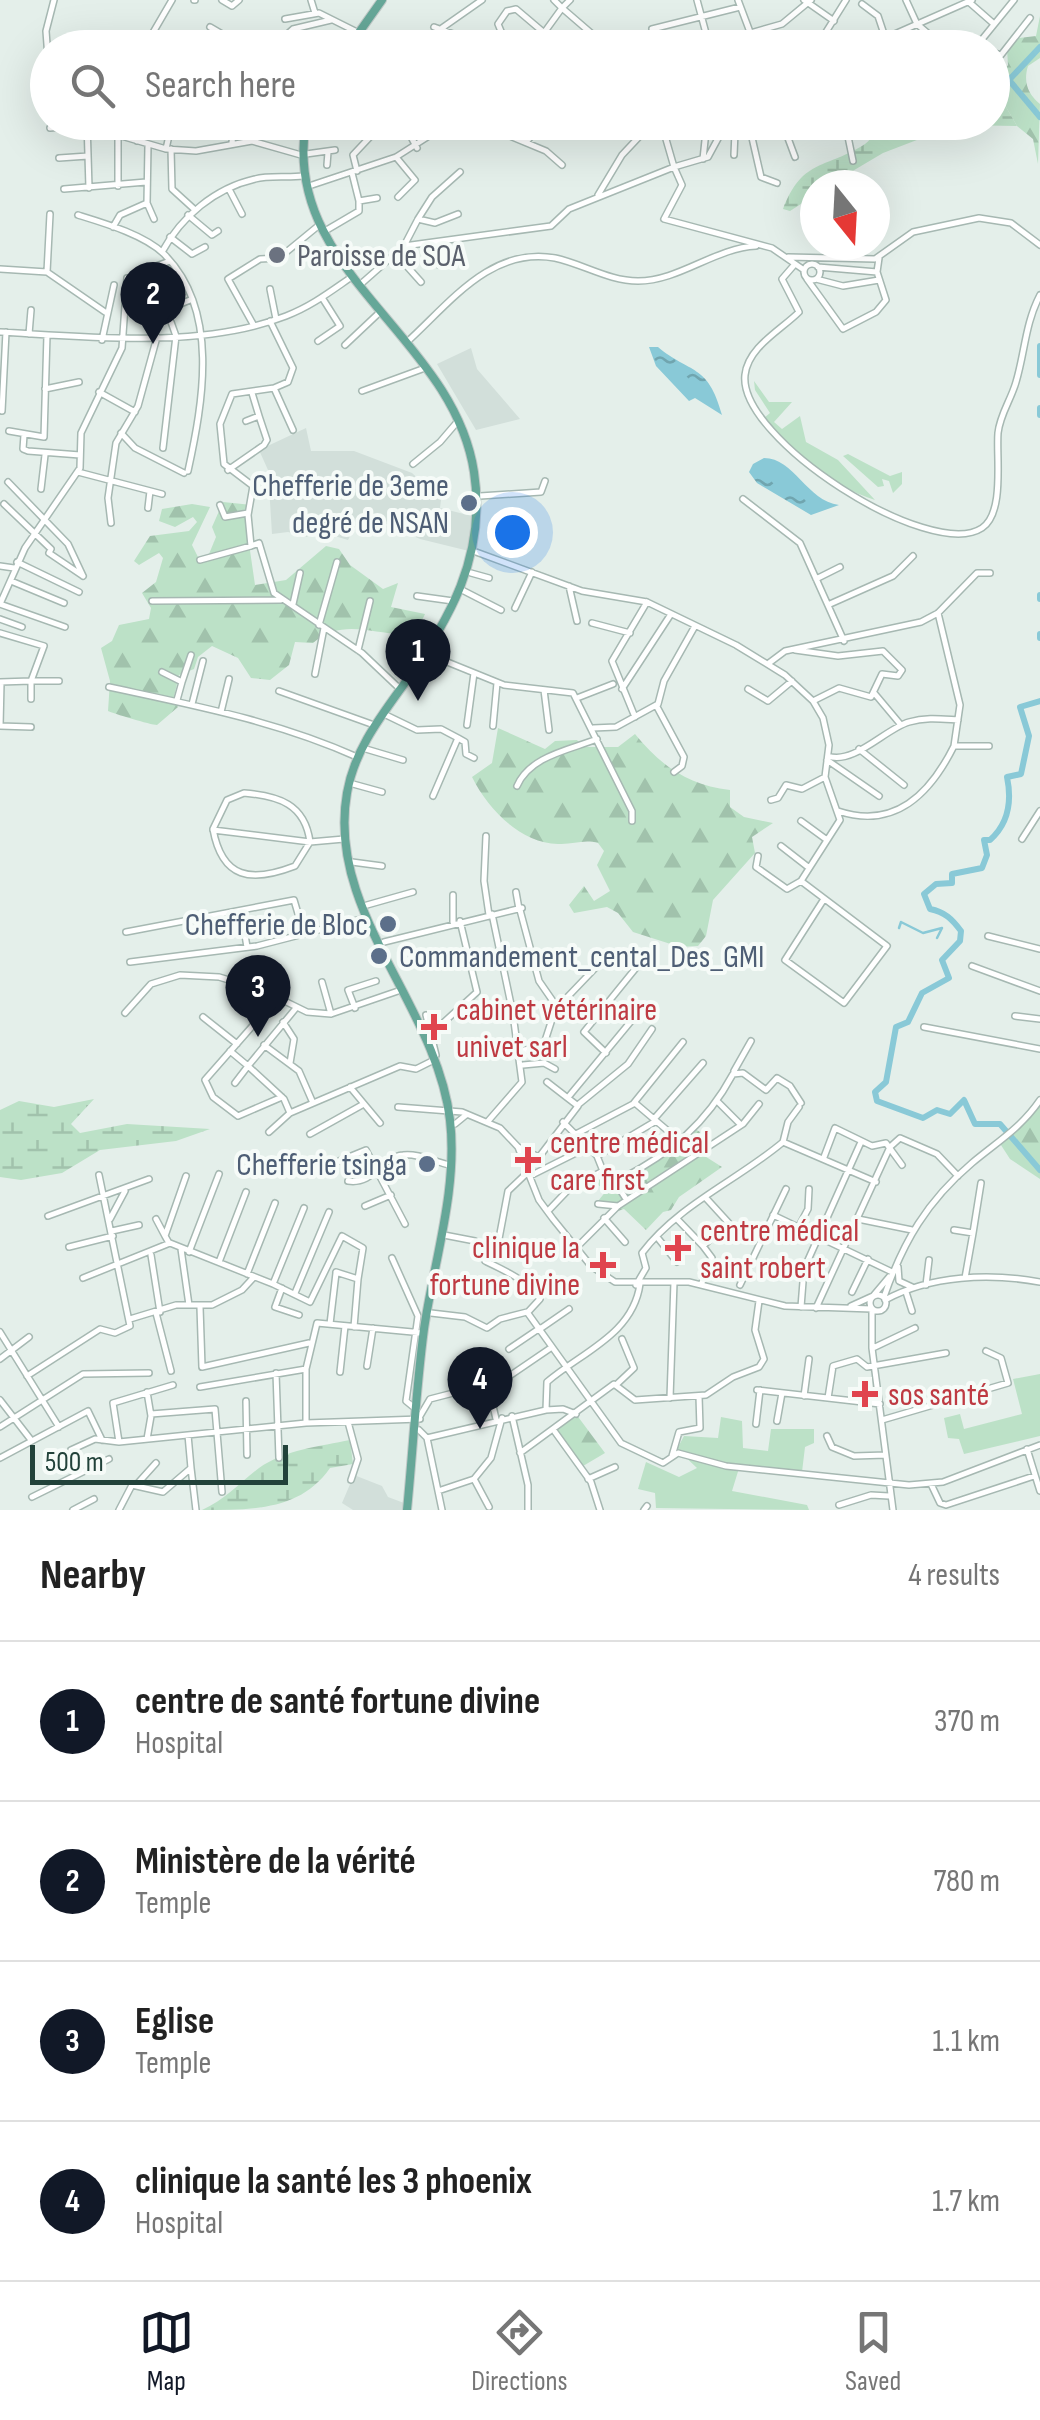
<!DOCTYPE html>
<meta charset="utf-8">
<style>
body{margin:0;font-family:"Sofia Sans Condensed",sans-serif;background:#f6f6f6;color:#222}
.compass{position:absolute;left:800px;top:170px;width:90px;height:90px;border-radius:50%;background:#fff;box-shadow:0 10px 40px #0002;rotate:162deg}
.scale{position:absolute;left:30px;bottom:25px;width:258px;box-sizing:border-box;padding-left:10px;border:5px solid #22423a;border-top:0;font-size:28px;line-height:35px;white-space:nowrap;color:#22423a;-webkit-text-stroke:8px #f6fbf8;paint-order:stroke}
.you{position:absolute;left:512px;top:532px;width:35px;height:35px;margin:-25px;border:8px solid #fff;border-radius:50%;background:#1a73e8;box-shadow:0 0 0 15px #1a73e833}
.badge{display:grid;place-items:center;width:65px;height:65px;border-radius:50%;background:#111827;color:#fff;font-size:32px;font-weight:700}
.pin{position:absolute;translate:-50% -82px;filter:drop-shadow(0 2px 5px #0008)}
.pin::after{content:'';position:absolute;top:52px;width:35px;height:30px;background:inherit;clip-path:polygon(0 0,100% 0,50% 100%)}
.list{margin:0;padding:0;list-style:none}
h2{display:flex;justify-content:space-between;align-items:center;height:130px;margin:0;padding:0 40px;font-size:42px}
h2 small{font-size:32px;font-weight:400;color:#767676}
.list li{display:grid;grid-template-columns:65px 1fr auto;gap:30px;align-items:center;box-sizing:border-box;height:160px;padding:0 40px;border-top:2px solid #e0e0e0}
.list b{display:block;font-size:38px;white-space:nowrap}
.list p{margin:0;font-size:32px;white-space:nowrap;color:#767676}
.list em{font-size:32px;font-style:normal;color:#767676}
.icon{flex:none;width:55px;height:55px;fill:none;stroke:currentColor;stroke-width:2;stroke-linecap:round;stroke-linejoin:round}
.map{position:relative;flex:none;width:1040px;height:1510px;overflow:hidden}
.search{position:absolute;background:#fff;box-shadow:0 10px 40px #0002;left:30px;right:30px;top:30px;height:110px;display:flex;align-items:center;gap:25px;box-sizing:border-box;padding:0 35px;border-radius:55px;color:#767676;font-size:38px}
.sheet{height:770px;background:#fff}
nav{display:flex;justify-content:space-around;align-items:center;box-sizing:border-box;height:140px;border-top:2px solid #e0e0e0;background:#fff;font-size:28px;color:#767676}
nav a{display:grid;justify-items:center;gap:5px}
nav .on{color:#111827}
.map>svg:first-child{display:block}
.built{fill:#d2dfda}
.green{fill:#bce1c7}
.forest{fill:url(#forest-firs)}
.wetland{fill:url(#wetland-marsh)}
.water{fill:url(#water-ripples)}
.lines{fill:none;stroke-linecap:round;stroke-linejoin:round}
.stream{stroke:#89c9d7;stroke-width:2.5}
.river{stroke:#89c9d7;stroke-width:6}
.minor-casing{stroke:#a6b8b2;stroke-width:8}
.major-casing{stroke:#c1cac8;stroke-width:10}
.minor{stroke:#fff;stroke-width:5}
.major{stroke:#66a798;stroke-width:8}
.worship-dot{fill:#6b7280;stroke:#f6fbf8;stroke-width:4}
.service-dot{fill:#5c6f8a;stroke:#f6fbf8;stroke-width:4}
.health-dot{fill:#e0444e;stroke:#f6fbf8;stroke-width:4}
.labels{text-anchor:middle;stroke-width:8;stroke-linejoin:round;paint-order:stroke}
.worship-label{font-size:32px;fill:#5b616d;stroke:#f6fbf8;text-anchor:start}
.service-label{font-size:32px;fill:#4e5e75;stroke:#f6fbf8;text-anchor:end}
.health-label{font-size:32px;fill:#be3a42;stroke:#f6fbf8;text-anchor:start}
</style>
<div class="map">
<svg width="1040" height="1510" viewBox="0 0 1040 1510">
<defs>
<pattern id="forest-firs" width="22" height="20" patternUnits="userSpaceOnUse" patternTransform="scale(2.5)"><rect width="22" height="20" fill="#bce1c7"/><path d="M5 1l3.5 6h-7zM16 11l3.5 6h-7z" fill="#a1c2ac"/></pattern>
<pattern id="wetland-marsh" width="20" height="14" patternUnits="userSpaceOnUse" patternTransform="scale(2.5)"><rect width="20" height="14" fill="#bce1c7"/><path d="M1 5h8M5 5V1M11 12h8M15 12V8" fill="none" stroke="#a1c2ac"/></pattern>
<pattern id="water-ripples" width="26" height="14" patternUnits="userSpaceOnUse" patternTransform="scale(2.5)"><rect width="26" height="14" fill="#89c9d7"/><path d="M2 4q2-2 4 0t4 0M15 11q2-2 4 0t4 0" fill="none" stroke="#70a5af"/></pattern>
</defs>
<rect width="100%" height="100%" fill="#e4efea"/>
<path class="built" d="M471 348 477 369 520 419 476 430 437 364Z
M306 428 311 451H354L412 473 441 500 440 508 476 517 473 552 420 539 362 513 348 540 312 529 307 537 288 532 272 534 268 470 259 450Z
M354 1475 382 1486 388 1497 404 1503 403 1510H353L342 1503Z"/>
<path class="green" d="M754 381 769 402H792L774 422 782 429 800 416 806 442 838 460 875 500C830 485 792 455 764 418L770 413 755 390Z
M848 454 890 476 902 472V484L893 493 889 481 882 479 884 486 878 487 843 456Z
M1040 1374V1436L964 1454 959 1439 948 1438 944 1418 960 1414 964 1429 1022 1414 1013 1379Z
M721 1417 742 1421 743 1448 768 1451 771 1429H814V1443L805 1447 802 1472 740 1465 732 1491 807 1505 809 1510 656 1508 655 1493 638 1489 646 1462 679 1477 697 1468 677 1449 684 1436 718 1438Z"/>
<path class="forest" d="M1040 16V58L1028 66C1023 82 1028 94 1040 104L1038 164 1033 139 1017 126 994 86 1008 65 1007 49 1019 38 1036 36Z
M223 502 252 505 245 516 255 585 286 580 326 546 339 549 350 565 383 589 398 583 391 607 425 614 416 633C378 639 346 615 313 643L295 642 289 665 270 680 251 678 238 658 212 646 198 657 194 669 179 675 173 701 178 707 157 725C151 725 112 713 108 711L110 681 101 648 112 641 119 625 149 619 151 608 142 593 156 582 163 558 159 553 139 565 134 561 150 536 189 531 197 522 193 517 175 527 159 521 162 509 192 504 210 507 192 545 198 557 209 554 216 537 212 527Z
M498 728 545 749 555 741 577 740 583 747H618L635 734C661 766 688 785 730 790V807L744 817 773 823 752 837 755 853 713 900 706 936 698 946 680 947 633 932 618 913 607 907 574 913 569 905 584 886 594 901 610 891 597 865 604 851 598 843C583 839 573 845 558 844 520 843 488 809 472 777L492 763Z
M1040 1100V1179L1010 1159 999 1142Z
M695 1129 700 1132 692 1148 722 1167 679 1197 671 1210 663 1212 646 1230 624 1209 618 1211 598 1201 607 1190 588 1180 604 1166 621 1179 667 1153Z
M576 1414 605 1453 578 1469 554 1430Z"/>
<path class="wetland" d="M994 86 1017 126 956 125 883 153 829 185H815V195L790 211 783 209C802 160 823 169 862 146 872 141 874 130 883 123L992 122Z
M94 1099 71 1124 80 1133 127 1124 210 1129 176 1141 100 1150 62 1173 21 1180 0 1177V1110L19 1101 54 1107Z
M350 1440 353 1464 330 1468C301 1510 254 1510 202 1510 225 1500 239 1483 259 1468 284 1450 321 1446 350 1440Z"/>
<path class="water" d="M649 347H658C690 374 708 363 722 415L695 398 689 401 656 366Z
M764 458C794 458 807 501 839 505L811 515 757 483 749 472 753 464Z"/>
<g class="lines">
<path class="stream" d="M899 928 901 922 923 933 942 928 937 938"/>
<path class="river" d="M1040 47 1009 80 1040 117
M1040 346V375
M1040 408V415
M1040 595V599
M1040 634V638
M1040 701 1020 707 1029 736 1021 774 1007 777C1012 801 1008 824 990 840H984L987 855 982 868 952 874V883L936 884 924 894 930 909C945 912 952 919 961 931L960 941 942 960 949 978 922 993 908 1022 896 1027 886 1082 875 1092 877 1101 923 1118 937 1110 950 1114 964 1100 975 1124H1000L1040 1170"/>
<defs>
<path id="minor" d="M194 0H195
M222 0 232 6 239 0
M311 0 315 13
M570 0 562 8 591 33
M697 0 710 48
M738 0 756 48
M804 0 834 21
M906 0 917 24 945 48
M970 3 994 24
M862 4 878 16 885 37
M285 19 319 13 355 31
M210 27 246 48
M434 27 456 35 465 48
M442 28 482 0
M652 29 740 7
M888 37 901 48
M649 41 662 48
M205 44 212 48
M144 48 172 0
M272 48 293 29 331 20
M508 48 498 24 507 11 516 9 562 48
M533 48 562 8 554 0
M698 48 782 24 811 0
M816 48 846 0
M837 48 888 37 972 0
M975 48 1014 0
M992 52 1001 55 1030 18
M48 58 46 31 54 0
M992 86 995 88
M87 122 89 188
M94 122 118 135 166 149 196 151 252 141 301 155
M403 122 417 148
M476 122 546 151 562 165
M661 122 674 167 708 157 721 133 774 122
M782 122 795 157
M845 122 853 161
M50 128 86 125
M750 129 761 177 777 183
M721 133 722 122
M137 141 141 122
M252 141 255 122
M232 142 235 122
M526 142 544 122
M166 149 172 122
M171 149 172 189 194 209
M306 154 335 150
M734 155 735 132
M396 157 415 180 398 197
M59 158 88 156
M703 159 707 122
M327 165 328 152
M357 171 353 155 384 122
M352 173 359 201
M118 186V135
M309 186 396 157 451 122
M64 189 146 182
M230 191 242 214
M598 195 622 155 653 122
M147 203 154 219
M78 215C104 223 145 235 164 254 220 310 203 402 188 471
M188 215 212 235 218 231
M418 219 432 197 460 172
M113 227 120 215 147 203 148 145
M325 231 359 211V201L377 198
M170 237 192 254 205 247
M436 243 439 265
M404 246 418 219 435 223 458 214
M162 252C181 217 215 188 255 179 269 175 288 178 303 176
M396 254 421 282
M788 257 875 259 913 232 979 218 1011 223 1040 245
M804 272a8 8 0 1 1 16 0a8 8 0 1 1-16 0Z
M795 264 782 279 799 312C781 330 748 347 745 375 738 439 930 562 982 528 1005 513 996 456 998 433 1000 414 1011 400 1016 382 1025 352 1025 324 1040 295
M818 267 877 272
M0 269 47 272 105 312
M47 272 50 214
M140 273 144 313
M134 274 170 261
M807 279 843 329 876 312 886 300 877 272 879 258
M816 279 843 286 879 280
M362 283 404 246 551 226 569 209 674 167 682 185 664 219 772 248 804 270
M270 289 276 319
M154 315 190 300
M270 321 293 368 288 382 274 388
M151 324 152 338
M253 324 228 279 260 259 279 258 318 226
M0 332C90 337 201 349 286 316 312 306 331 291 353 276
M29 334 31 310
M102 340 114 285
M318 341 340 326 323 299
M407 342C449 304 491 246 555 258 583 264 609 281 638 281 679 281 715 248 756 246
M345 345 380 312
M45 389 79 382
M362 391 425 368
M99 392 135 412
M2 411 6 332
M246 421 259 416 252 393
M293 430 274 388 232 394 220 424 224 464 253 486 248 515 251 546 259 543 274 593 362 653 400 689
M9 431 44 437 47 335
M121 433 135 448 184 473
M24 435 23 449 28 451 80 455
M163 448 176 336 171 322
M413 464 440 442 458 421
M228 470 264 445 267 440 259 416
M78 472 162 494
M8 482 68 544 83 576
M41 489 45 455
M480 496 541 492 545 481
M743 499 800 543 844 641
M4 504 51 549 49 553 83 576
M220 505 225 517 248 513
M148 508 150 491
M111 523 108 498 116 443 138 406 157 337
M476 552 582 591 647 602 736 645 785 675 813 701 823 718 829 745 825 777 840 820 801 881 887 946 844 1003 785 960 824 899
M200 560 251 546
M17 562 79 592
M0 566 14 568
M471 573 489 578
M816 579 840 567
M11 581 64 603
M569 586 577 621
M462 590 501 610
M417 596 453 601
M152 601 281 600
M293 604 300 573
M830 604 893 576 913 556
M515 608 532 572
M938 613 960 705 954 746
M0 619 22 627
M592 623 630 633
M319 625 337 562
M65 627 0 604 25 548 80 468 81 433 122 348 127 278
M0 633 44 646 31 681H59
M358 650 370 601
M795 650 838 656 883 651 902 670 898 676 882 674 871 697 839 688 813 701
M430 655 504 685 573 693 632 811V821
M769 663 785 651 921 622 938 613 977 573H990
M162 672 182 682 177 700
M315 674 324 628
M0 682 31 681V699
M182 682 191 655
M109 687C192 705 277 721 357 757
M622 689 671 614
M748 689 768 701 792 681
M544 690 549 730
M279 691 374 725
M875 694 901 725
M577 698 613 684
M192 704 203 661
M656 705 684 757 682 766 674 772
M221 712 229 679
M386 715 417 730 441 729 458 738 433 796
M635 717 612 661 647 602
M467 725 474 673
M0 726 1 683
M0 726 31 727
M493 726 497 683
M593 728 616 727 658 704 664 681 695 626
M458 738 465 742 466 754 474 758
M366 749 403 760
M859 749 904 785
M828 756C854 765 885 729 909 722 926 717 941 719 958 720
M827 760 879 796
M353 784 382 792
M517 786C530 756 569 750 597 739
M244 793C279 796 305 804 310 842L295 866C251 883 222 879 213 829L227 800Z
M771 800 778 798 786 785 802 789 825 777
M838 811C895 830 930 794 954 746H989
M801 821 827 840
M213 830 310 842 344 839
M486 836 484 881 489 915
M1022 839 1040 811
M781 846 808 867
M758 856 756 867 787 889 801 881
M352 862 382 866
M516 892 519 909
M453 895V922
M367 905 413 892
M520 910 539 981 557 1007
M241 911 247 947
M492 914 513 1014 531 1006
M126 932 294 900 304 934
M988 936 1040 949
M384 942 522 908
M130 962 257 946 365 918
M972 966 1040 991
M322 982 331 1014
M277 998 205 1080 213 1097 238 1116 282 1097
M355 1008 348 990 376 981
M125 1013 151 984 180 975 219 977 262 990 307 1012 331 1014 401 990
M426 1015 436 1055
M1015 1016 1040 1019
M203 1017 237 1044
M283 1022 294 1039 290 1063
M924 1027 1040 1049
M431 1034 477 992 460 921
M264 1045 299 1071 313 1103
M543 1047 555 1010 600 963
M230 1051 248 1066 235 1083
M517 1051 543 1047 562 1056
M606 1053 584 1032 640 963
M523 1065 544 1063 555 1069
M734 1071 751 1041
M350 1087 380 1123
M570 1095 637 1014
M718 1102 740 1124
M579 1104 628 1064 652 1029
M633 1104 683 1042
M398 1107 462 1112 500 1128 518 1147 539 1200 553 1219 591 1266 615 1282H689L785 1306 872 1309V1348L893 1510
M290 1113 284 1099 248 1066 296 1008
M654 1119 703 1063
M489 1120 522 1082 513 1014
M455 1124 466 1115
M269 1132 290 1113 400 1066 416 1069 434 1060
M310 1134 362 1105
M576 1134 635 1103 681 1142
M783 1142 876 1182
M518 1147 539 1157 578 1106 547 1082
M597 1156 656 1121
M824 1157 835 1128 872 1146 886 1143 902 1165
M339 1161 366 1150 405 1224
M603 1171 621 1179C671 1153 706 1124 733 1074L743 1073 766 1090 777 1078 790 1086 801 1103
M530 1176 588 1147
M612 1177 626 1199
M348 1181C375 1185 380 1157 403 1155 418 1153 435 1162 450 1165
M705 1197 737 1232
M598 1204 618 1206
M365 1206 391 1195
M304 1208 273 1284 310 1302 342 1236 363 1248 358 1279
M548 1211 569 1189 603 1171 597 1156 563 1122
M773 1215 892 1272
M48 1216 149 1179
M604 1218 625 1242
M110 1219 125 1191
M156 1219 165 1236
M858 1219 912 1230
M678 1220 703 1246 716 1234
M799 1226 808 1209 809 1189
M954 1230 973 1233 965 1278
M112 1231 139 1225
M973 1233 981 1183
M444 1235 475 1241 485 1261C504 1270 528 1281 540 1299L528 1312
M657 1237 677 1262
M169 1243 165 1236 186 1176
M498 1244 508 1191 528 1172
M69 1247 113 1236
M576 1248 618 1206 743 1124 759 1104
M181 1249 189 1305
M189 1252 219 1174
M151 1255 160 1312
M392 1258 418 1316 406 1401 417 1410
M219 1262 246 1192
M898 1267 899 1281 912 1287
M336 1272 358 1279 354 1327
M247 1274 275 1203
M83 1278 170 1243 273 1284
M636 1285 646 1268 642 1253C678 1205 738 1180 783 1142L788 1122 799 1107
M701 1285 712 1258 703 1246
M740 1285 786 1189
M926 1285 929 1260
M282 1288 275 1307 299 1315
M852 1292 868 1259
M906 1292 912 1311
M295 1293 329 1212
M870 1303a8 8 0 1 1 16 0a8 8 0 1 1-16 0Z
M884 1297C903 1242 927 1201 972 1163 997 1142 1021 1128 1040 1100
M885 1300C931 1275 990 1273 1040 1282
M851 1306 873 1296 889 1277
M200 1307 202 1367 309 1343
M801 1307 804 1269 861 1142
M816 1308 890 1147 900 1138 937 1154 958 1176
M156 1313 171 1371
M431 1313 465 1317 487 1328 500 1319 527 1312 621 1443 663 1463 678 1453 726 1466 909 1485 943 1482 1040 1445
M130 1319 176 1305H212L242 1290 254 1277
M330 1324 336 1273
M540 1329 569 1309
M0 1332 59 1427
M873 1348 915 1328
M509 1349 540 1328
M0 1359 29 1337
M367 1366 373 1328
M340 1372 345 1326
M276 1373 279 1458
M27 1376 100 1329 115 1333 130 1326 99 1175
M488 1384 508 1377 552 1347
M617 1384 634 1368 622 1339
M173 1385 113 1403 119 1442 306 1423 420 1419
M200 1387 306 1369 317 1323 423 1333
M757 1390 880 1404
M804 1396 809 1359
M670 1398 674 1282
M828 1398 833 1366 857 1359 867 1367 946 1353
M0 1400 31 1440
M246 1401 247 1455
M151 1414 215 1409 222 1492
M576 1414 563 1409 546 1410 547 1382C580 1353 633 1335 640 1284
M420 1416 430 1399 488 1384 496 1419
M512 1416 528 1485V1510
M882 1420 1008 1383 1001 1358 986 1351
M777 1421 782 1393
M348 1422 358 1459 351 1480
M306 1423V1369
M756 1424 760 1390
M0 1427 83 1374 149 1373
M419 1430 427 1438 546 1410
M555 1432 591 1482 600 1510
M827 1436 832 1447 854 1456 886 1455
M427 1438 442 1510
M147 1439 151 1416 147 1392
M1027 1449 1040 1491
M71 1450 95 1439 119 1442
M520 1453 614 1384 635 1400 706 1395 733 1377 759 1367 764 1359 755 1330 759 1301
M672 1456 679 1432 700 1428 699 1396
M0 1458 88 1411 102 1440
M191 1468 196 1510
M588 1479 615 1467
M138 1483 156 1463
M931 1484 940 1503 946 1505 1034 1476
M438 1491 474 1479
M32 1497 109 1459
M839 1505 871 1495 889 1496
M489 1507 474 1479 491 1458 502 1418
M73 1510 94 1499
M119 1510 132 1485 163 1492 191 1468 188 1435
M644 1510 647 1506"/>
<path id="major" d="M348 48 382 0
M306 122C280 272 453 334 474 472 487 556 449 621 402 687 378 720 354 752 347 793 326 912 437 1006 450 1120 458 1189 434 1261 424 1329 416 1389 413 1450 407 1510"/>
</defs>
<use href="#minor" class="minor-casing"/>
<use href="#major" class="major-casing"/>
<use href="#minor" class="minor"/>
<use href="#major" class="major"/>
</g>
<circle class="worship-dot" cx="277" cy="255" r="10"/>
<g class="service-dot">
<circle cx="469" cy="503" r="10"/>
<circle cx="388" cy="924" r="10"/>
<circle cx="379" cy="956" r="10"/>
<circle cx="427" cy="1164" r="10"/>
</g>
<g class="health-dot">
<path d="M429 1012h10v10h10v10h-10v10h-10v-10h-10v-10h10z"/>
<path d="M523 1145h10v10h10v10h-10v10h-10v-10h-10v-10h10z"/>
<path d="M673 1233h10v10h10v10h-10v10h-10v-10h-10v-10h10z"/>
<path d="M598 1250h10v10h10v10h-10v10h-10v-10h-10v-10h10z"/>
<path d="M860 1379h10v10h10v10h-10v10h-10v-10h-10v-10h10z"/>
</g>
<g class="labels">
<g class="worship-label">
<text x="297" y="266">Paroisse de SOA</text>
</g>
<g class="service-label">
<text x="449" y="496">Chefferie de 3eme<tspan x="449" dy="37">degré de NSAN</tspan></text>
<text x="368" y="935">Chefferie de Bloc</text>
<text x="399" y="967" text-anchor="start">Commandement_cental_Des_GMI</text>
<text x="407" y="1175">Chefferie tsinga</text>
</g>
<g class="health-label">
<text x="456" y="1020">cabinet vétérinaire<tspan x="456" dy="37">univet sarl</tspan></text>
<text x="550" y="1153">centre médical<tspan x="550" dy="37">care first</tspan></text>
<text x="700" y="1241">centre médical<tspan x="700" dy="37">saint robert</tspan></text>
<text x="580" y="1258" text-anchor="end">clinique la<tspan x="580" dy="37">fortune divine</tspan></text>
<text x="888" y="1405">sos santé</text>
</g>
</g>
</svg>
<svg class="compass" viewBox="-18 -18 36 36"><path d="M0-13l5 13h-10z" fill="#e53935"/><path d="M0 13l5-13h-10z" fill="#767676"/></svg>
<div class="scale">500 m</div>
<div class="you"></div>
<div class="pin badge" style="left:418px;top:701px">1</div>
<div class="pin badge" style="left:153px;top:344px">2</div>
<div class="pin badge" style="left:258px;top:1037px">3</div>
<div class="pin badge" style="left:480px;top:1429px">4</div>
<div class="search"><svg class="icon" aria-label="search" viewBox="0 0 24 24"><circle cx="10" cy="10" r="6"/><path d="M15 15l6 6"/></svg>Search here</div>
</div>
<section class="sheet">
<h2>Nearby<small>4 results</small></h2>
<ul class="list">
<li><span class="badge">1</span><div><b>centre de santé fortune divine</b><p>Hospital</p></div><em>370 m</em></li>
<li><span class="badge">2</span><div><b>Ministère de la vérité</b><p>Temple</p></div><em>780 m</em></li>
<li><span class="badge">3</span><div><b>Eglise</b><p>Temple</p></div><em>1.1 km</em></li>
<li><span class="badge">4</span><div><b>clinique la santé les 3 phoenix</b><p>Hospital</p></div><em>1.7 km</em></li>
</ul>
</section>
<nav>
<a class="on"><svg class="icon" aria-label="map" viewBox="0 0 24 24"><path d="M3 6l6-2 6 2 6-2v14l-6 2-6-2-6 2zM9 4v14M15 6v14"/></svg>Map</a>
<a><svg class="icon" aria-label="directions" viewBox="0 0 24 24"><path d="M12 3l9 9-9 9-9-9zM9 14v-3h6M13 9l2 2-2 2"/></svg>Directions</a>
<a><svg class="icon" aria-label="saved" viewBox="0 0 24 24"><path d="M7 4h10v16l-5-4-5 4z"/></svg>Saved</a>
</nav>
